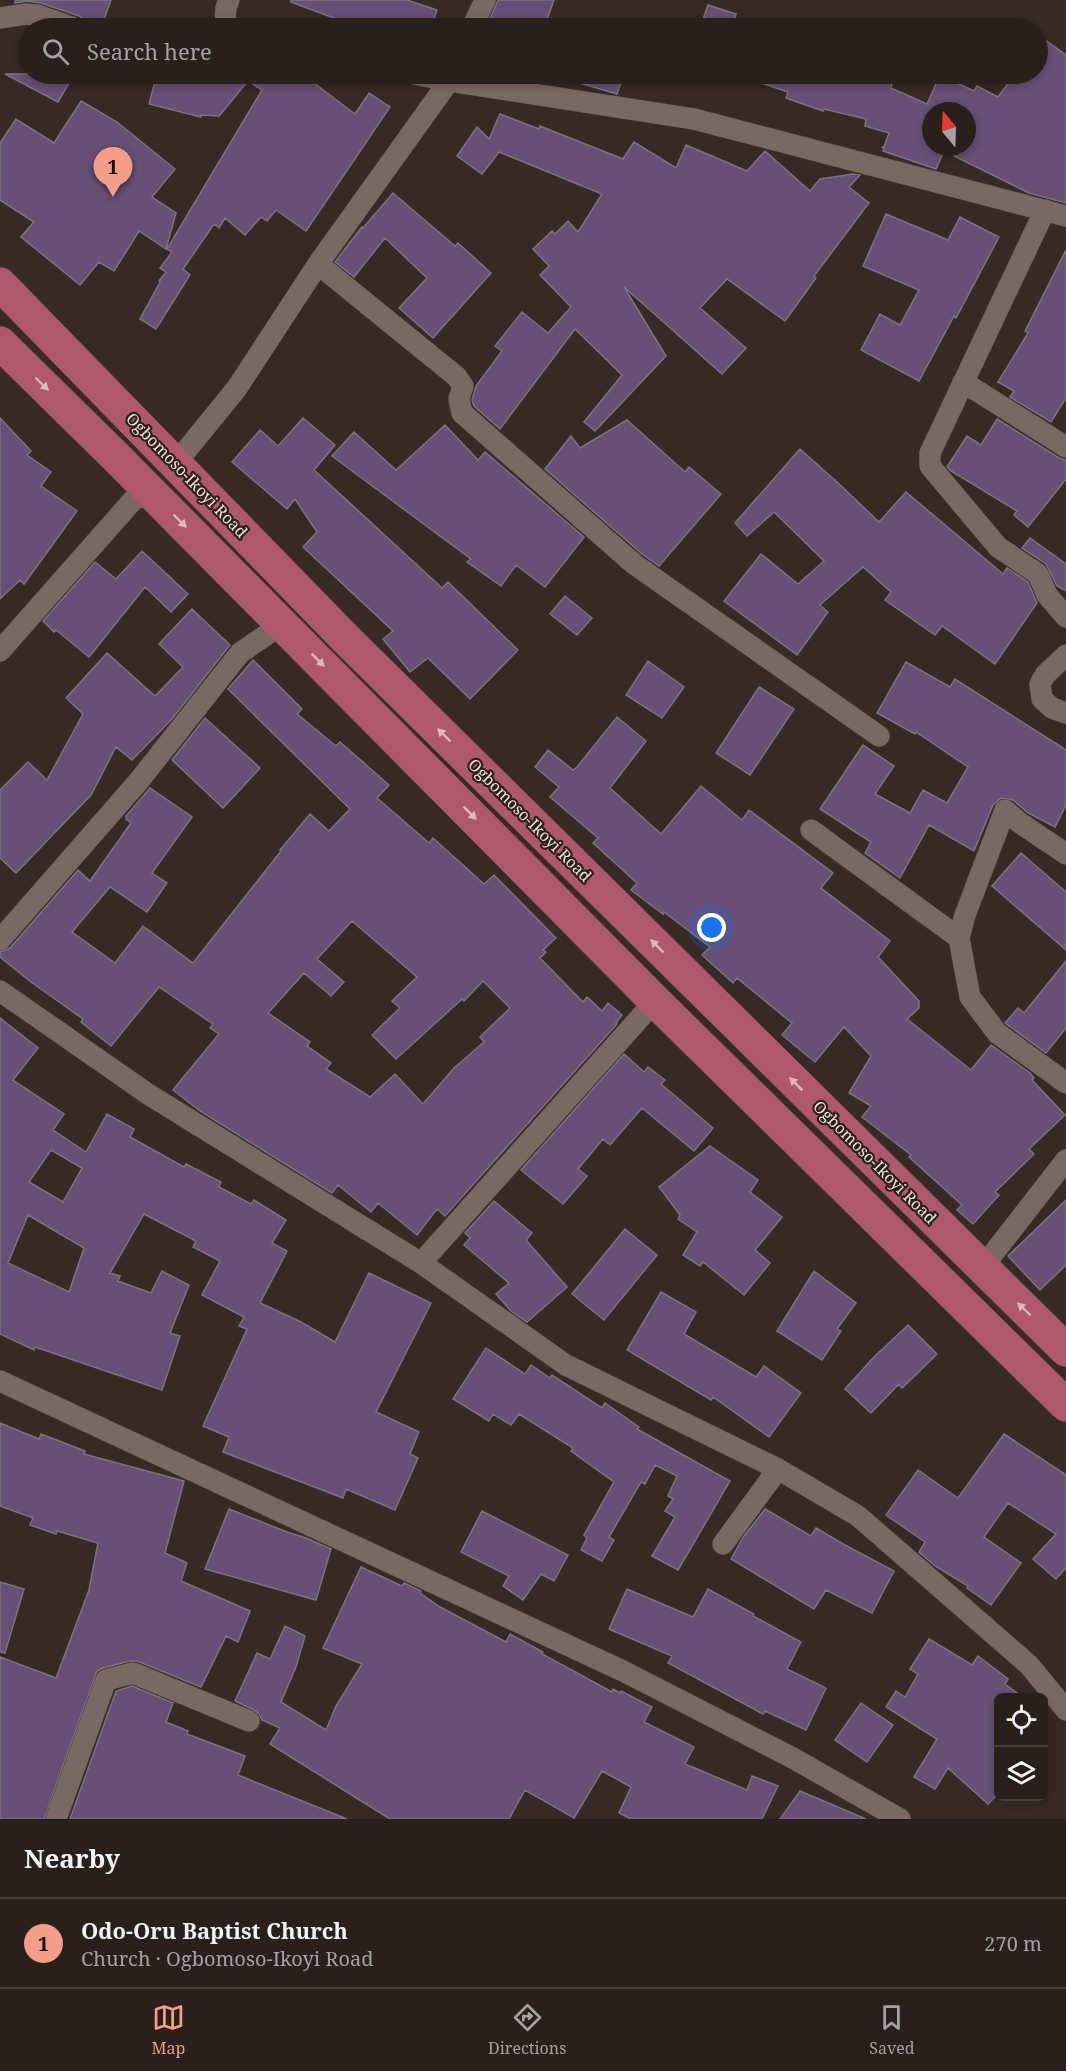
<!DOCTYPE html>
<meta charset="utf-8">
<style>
body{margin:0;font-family:"Noto Serif",serif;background:#312724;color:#f1f3f6}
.controls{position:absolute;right:18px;bottom:18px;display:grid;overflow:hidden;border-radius:9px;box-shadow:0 3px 9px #0003}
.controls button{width:54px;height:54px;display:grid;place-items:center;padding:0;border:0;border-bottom:2px solid #453d3a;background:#291f1b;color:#f1f3f6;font:30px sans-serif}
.compass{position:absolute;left:922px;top:102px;width:54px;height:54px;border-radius:50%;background:#291f1b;box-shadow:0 3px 9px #0003;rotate:341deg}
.you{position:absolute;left:712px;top:928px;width:21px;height:21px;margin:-15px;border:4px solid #fff;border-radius:50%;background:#1a73e8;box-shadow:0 0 0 9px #1a73e833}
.badge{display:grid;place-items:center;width:39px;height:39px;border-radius:50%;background:#f49e8a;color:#111;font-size:20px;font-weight:700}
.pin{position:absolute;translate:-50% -50px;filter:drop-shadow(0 2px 3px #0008)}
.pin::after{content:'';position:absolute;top:32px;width:21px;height:18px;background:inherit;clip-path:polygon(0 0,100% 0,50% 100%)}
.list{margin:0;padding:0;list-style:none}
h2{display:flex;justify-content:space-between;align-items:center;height:78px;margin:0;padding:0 24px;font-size:26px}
h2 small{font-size:20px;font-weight:400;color:#a5a2a3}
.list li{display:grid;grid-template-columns:39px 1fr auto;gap:18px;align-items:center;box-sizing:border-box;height:90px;padding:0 24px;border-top:2px solid #453d3a}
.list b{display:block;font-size:22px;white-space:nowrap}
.list p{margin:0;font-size:20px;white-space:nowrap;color:#a5a2a3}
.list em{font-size:20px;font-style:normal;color:#a5a2a3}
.icon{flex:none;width:33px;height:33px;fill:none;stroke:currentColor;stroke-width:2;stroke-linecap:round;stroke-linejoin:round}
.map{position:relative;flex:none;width:1066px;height:1819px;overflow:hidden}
.search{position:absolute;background:#291f1b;box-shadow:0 3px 9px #0003;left:18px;right:18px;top:18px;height:66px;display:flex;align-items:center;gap:15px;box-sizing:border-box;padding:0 21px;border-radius:33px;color:#a5a2a3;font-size:22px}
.sheet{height:168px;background:#291f1b}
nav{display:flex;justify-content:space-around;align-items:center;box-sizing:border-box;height:84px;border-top:2px solid #453d3a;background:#291f1b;font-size:16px;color:#a5a2a3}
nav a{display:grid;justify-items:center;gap:3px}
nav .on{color:#f49e8a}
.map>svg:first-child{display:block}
.building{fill:#674f75;stroke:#7b7380;stroke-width:1.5;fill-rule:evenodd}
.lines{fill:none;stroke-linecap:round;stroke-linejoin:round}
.minor-casing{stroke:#4f4440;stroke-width:22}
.primary-casing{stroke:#4f4440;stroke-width:34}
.minor{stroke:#796963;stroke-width:21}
.primary{stroke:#af576e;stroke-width:33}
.oneway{fill:#dab9be}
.labels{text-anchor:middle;stroke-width:4.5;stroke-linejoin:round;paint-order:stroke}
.street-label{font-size:16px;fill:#ece3e0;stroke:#2d201a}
</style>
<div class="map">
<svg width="1066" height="1819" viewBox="0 0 1066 1819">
<rect width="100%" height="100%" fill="#372924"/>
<path class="building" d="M15 0H111L101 28 87 27 84 20 79 16 41 3 27 1 15 3Z
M291 0H407L437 10 431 28H334L339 20 291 2Z
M498 0H554L544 28H486Z
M708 5 736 14 731 28H700Z
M1038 35 1066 55V203L1029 193 944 151 936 169 883 151 884 148 882 147H884L889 133 865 126 866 119 824 109 823 111 786 98 788 92 743 77V74H894L891 88 927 104 940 75 974 91 977 86 998 97 1015 74H1038ZM931 111H967V147H931Z
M5 74H57L69 83 58 102Z
M157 74H271L286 78 288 74H321L314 83 355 114 369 93 390 107 306 231 276 210 267 221 261 217 245 235 225 218 219 228 214 224 183 269 190 275 156 329 140 319 160 282 159 281 166 272 160 268 172 252 167 249 262 90 248 81 219 116 201 115V117L149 104Z
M564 74H624L617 94 563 78Z
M81 101 117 122 175 169 152 197 176 213 166 249 139 231 114 271 99 262 80 285 21 237 34 222 0 200V143L16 119 54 143Z
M500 114 539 129 540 126 623 159 634 142 676 168 686 145 747 171 765 151 810 191 820 179 853 174 860 175 849 187 869 203 814 276 816 278 785 321 727 279 700 308 746 348 722 374 624 287 666 356 595 431 584 422 622 375 575 329 500 429 474 406 472 400 476 386 502 351 495 346 522 312 548 333 571 307 540 275 549 266 533 249 552 231 555 234 568 221 578 232 602 194 499 152 482 174 457 156 477 127 489 139Z
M393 193 455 246 458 243 491 273 433 338 399 308 427 278 385 238 354 277 335 262 362 227 363 228Z
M886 214 948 240 960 217 999 237 956 318 954 316 919 381 861 350 880 314 900 325 919 290 863 266Z
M1066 250V398L1051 422 1010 397 1014 391 998 382 1028 333 1025 331Z
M0 418 31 451 27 455 51 472 41 486 77 511 24 584 20 580 0 599Z
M303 418 335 445 314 470 442 588 448 582 518 650 470 699 428 658 410 672 383 639 393 631 303 547 317 532 295 499 287 509 232 462 260 430 278 446Z
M997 419 1059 458 1066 460V479L1028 527 1014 515 1017 511 951 471 947 467 967 436 981 445Z
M627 420 685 472 689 467 721 494 659 566 642 554 545 469 571 436 580 448Z
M445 425 478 460 485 452 584 537 545 587 516 565 501 586 467 562 471 559 332 456 354 432 396 470Z
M800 449 837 482 879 522 906 492 1003 574 1007 568 1028 582 1037 603 995 664 942 626 935 635 885 600 891 592 863 567 820 605 828 612 797 655 724 601 761 554 798 584 824 561 774 512 747 536 735 523Z
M1030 538 1066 564V591L1057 586 1046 564 1022 548Z
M142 551 188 594 171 612 145 587 89 657 56 630 54 632 43 621 95 562 116 579Z
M565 596 592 618 577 635 550 614Z
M192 609 230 645 172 719 132 760 116 747 91 795 16 873 0 858V790L28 762 47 780 83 714 66 698 107 653 155 696 183 667 159 644Z
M253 660 302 709 297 714 336 746 340 742 389 785 377 798 429 843 433 838 484 884 494 875 556 938 543 950 546 952 540 958 583 1002 587 997 602 1011 608 1003 622 1015 616 1023 617 1024 445 1216 437 1209 417 1235 378 1203 371 1212 338 1185 332 1193 200 1111 173 1090 219 1034 210 1028 213 1024 159 987 111 1046 81 1022 83 1019 31 982 0 957V952L10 948 78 870 90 881 131 823 126 819V816L150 788 192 817 152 873 167 883 147 912 110 887 72 932 115 963 143 926 193 963 281 851 280 850 310 814 329 831 350 809 228 689ZM352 921 417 977 392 1001 400 1008 372 1035 396 1059 462 999 464 1001 483 981 510 1008 480 1037 484 1042 454 1068 423 1104 395 1074 370 1097 326 1069 331 1063 307 1046 310 1042 268 1013 304 973 331 996 344 982 317 959Z
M648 661 684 687 662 718 626 695Z
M906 662 950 687 955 679 1066 750V805L1055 827 1028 813 1013 800 1001 798 993 805 974 851 929 825 900 878 865 853 871 842 820 809 863 745 894 766 875 794 910 813 923 790 947 803 968 767 916 732 915 734 877 713Z
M759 687 794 709 750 775 716 753Z
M617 717 646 741 610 788 661 834 701 786 742 820 749 810 833 873 821 888 890 941 878 957 919 1001V1008L907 1019 971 1070 991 1045 1030 1073 1034 1078 1032 1080 1065 1115 1029 1149 1034 1154 995 1192 999 1195 973 1224 957 1210 962 1205 909 1157 911 1155 862 1117 871 1106 849 1093 871 1056 844 1027 815 1062 782 1035 792 1023 737 978 733 983 702 955 710 947 664 912 663 914 631 890 637 883 593 843 598 838 550 797 559 787 535 767 548 750 573 770 577 767Z
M205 718 260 768 223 808 172 760Z
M1021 853 1066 892V950L992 886Z
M1066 961V1028L1046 1053 1005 1023 1018 1008 1024 1013Z
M0 1018 38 1048 13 1080 64 1114 53 1130 86 1152 107 1114 134 1129 130 1137 184 1167 186 1164 221 1182 219 1187 251 1204 254 1200 286 1220 272 1243 287 1251 260 1303 301 1322 335 1342 369 1273 431 1303 376 1412 419 1432 410 1454 418 1458 395 1510 346 1489 343 1498 223 1452 229 1437 203 1426 247 1329 239 1326 244 1317 202 1295 220 1261 193 1247 196 1241 144 1214 110 1273 120 1276 118 1281 151 1293 162 1271 189 1285 170 1333 180 1336 162 1390 35 1347 34 1350 0 1334ZM51 1150 82 1168 63 1202 29 1182ZM28 1215 84 1248 69 1292 8 1263Z
M624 1054 644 1072 648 1067 665 1080 661 1084 713 1128 694 1151 642 1108 610 1145 603 1139 578 1169 587 1176 563 1204 521 1170Z
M710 1146 758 1180 750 1192 782 1217 755 1250 770 1263 744 1295 703 1262 700 1266 683 1255 697 1232 678 1219 680 1215 659 1187Z
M1066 1200V1265L1040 1290 1008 1256Z
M494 1201 532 1233 526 1240 567 1287 527 1322 511 1311 496 1294 509 1283 464 1245 470 1238 465 1233Z
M625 1229 657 1255 604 1320 572 1294Z
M814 1271 856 1303 837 1329 841 1331 822 1360 777 1331Z
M661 1292 696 1312 684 1334 756 1377 764 1366 801 1393 769 1437 713 1397 711 1400 627 1350Z
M908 1325 937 1354 902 1388 899 1384 871 1413 845 1389 873 1358Z
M486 1348 525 1374 531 1365 550 1378 552 1375 602 1408 605 1403 639 1427 637 1429 730 1481 678 1570 652 1556 675 1517 665 1511 673 1499 668 1496 677 1476 655 1465 645 1484 641 1482 609 1537 614 1540 602 1561 581 1550 587 1538 584 1535 614 1482 571 1451 573 1448 519 1414 511 1425 493 1414 489 1421 453 1399Z
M0 1423 39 1439 41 1434 85 1451 84 1454 184 1481 165 1553 187 1563 181 1581 250 1611 238 1642 226 1636 201 1687 137 1661H130L103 1668 97 1671 44 1819H0V1657L56 1678 89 1590 98 1543 57 1531 56 1534 30 1525 33 1518 0 1506Z
M1004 1434 1066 1475V1568L1056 1579 1033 1559 1056 1534 1008 1503 984 1537 1021 1563 991 1605 967 1588 968 1586 935 1566 919 1552 925 1542 886 1515 918 1470 958 1498Z
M229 1509 287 1532 306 1538 331 1549 316 1600 205 1569Z
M765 1509 811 1536 816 1528 845 1545 894 1571 872 1613 826 1590 814 1609 731 1559 744 1536Z
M482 1511 568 1555 554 1581 541 1574 523 1600 503 1586 509 1576 461 1552Z
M361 1567 402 1586 404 1583 421 1591 420 1593 440 1607 506 1642 510 1634 543 1652 542 1654 612 1692 613 1689 620 1693 621 1691 652 1707 644 1722 694 1747 685 1764 747 1790 752 1776 778 1786 762 1819H631L619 1813 631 1787 602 1771 574 1818 525 1790 509 1819H390L270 1744 280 1728 262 1720 259 1714 254 1710 235 1701 257 1653 270 1659 285 1626 305 1636 296 1667 281 1702 326 1730 336 1706 362 1664 323 1648Z
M0 1582 24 1589 5 1653 0 1652Z
M627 1589 693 1617 708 1589 754 1614 753 1616 801 1642 787 1669 826 1688 806 1730 765 1711 763 1714 668 1663 672 1656 609 1629Z
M929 1639 972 1665 978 1656 1008 1679 1005 1684 1024 1698H999V1793L988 1804 948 1768 935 1789 914 1777 937 1739 886 1707 896 1691 905 1697 918 1674 910 1669Z
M132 1686 173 1703 166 1722 188 1731 187 1734 245 1756 238 1775 347 1819H70L116 1691Z
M861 1703 893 1725 867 1762 835 1740Z
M800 1791 866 1819H780Z"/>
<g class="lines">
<defs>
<path id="minor" d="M0 18 26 14 37 15 74 28
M227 28C225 18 224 10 229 0
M472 28 485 0
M414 74 449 81 694 119 1066 216
M1045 210 930 453V466L998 547 1038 574 1047 595 1066 617
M318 264 457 377 463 386 459 399 462 413 634 564 879 736
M963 382 1066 447
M176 463 237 388 318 264 449 81 452 74
M0 651 134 499 153 494
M1066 655 1045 675 1040 684 1042 699 1052 708 1066 713
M811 830 959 938
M1066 854 1020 823 1005 810 965 915 959 938 970 997 997 1033 1066 1083
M0 940 138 782 240 653 282 624
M0 991 148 1094 421 1263 566 1365 778 1469 858 1516 1029 1665 1066 1710
M421 1263 655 1001
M982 1268 1066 1160
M0 1381 623 1671 791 1757 900 1819
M723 1544 778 1469
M56 1819 106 1680 133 1673 249 1721"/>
<path id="primary" d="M0 284 345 638 1066 1350
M0 343 115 456 655 1001 1066 1405"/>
</defs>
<use href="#minor" class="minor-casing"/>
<use href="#primary" class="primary-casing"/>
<use href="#minor" class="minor"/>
<use href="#primary" class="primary"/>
</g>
<defs><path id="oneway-solid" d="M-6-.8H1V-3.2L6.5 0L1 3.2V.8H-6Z" transform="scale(1.5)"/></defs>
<g class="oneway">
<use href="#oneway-solid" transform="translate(42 384) rotate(44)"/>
<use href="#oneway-solid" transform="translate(180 521) rotate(45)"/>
<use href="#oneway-solid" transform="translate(318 660) rotate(45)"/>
<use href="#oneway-solid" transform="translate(444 735) rotate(-135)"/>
<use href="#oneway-solid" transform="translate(470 813) rotate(45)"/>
<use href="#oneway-solid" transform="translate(657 946) rotate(-135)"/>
<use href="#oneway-solid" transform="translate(796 1084) rotate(-135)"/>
<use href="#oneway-solid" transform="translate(1024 1309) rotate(-136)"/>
</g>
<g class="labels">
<g class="street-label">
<text transform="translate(187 475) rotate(46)" y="6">Ogbomoso-Ikoyi Road</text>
<text transform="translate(530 820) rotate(45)" y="6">Ogbomoso-Ikoyi Road</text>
<text transform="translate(875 1162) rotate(45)" y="6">Ogbomoso-Ikoyi Road</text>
</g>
</g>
</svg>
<div class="controls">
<button><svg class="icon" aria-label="locate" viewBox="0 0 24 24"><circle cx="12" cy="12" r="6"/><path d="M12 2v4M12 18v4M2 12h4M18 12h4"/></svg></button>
<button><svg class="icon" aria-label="layers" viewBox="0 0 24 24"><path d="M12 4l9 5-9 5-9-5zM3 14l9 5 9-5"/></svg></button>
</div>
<svg class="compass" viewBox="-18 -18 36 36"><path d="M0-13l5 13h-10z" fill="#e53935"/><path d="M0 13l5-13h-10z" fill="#a5a2a3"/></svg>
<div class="you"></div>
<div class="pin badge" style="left:113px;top:197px">1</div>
<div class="search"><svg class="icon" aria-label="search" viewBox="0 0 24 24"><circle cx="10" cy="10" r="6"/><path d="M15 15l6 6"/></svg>Search here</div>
</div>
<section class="sheet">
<h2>Nearby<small></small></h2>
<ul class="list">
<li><span class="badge">1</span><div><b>Odo-Oru Baptist Church</b><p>Church · Ogbomoso-Ikoyi Road</p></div><em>270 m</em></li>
</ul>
</section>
<nav>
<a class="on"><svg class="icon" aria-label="map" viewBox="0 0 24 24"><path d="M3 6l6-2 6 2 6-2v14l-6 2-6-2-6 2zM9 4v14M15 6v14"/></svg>Map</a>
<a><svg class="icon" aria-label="directions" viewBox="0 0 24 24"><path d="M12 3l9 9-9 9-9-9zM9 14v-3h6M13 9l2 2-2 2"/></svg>Directions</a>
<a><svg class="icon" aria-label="saved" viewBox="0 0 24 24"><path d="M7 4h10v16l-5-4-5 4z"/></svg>Saved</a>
</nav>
